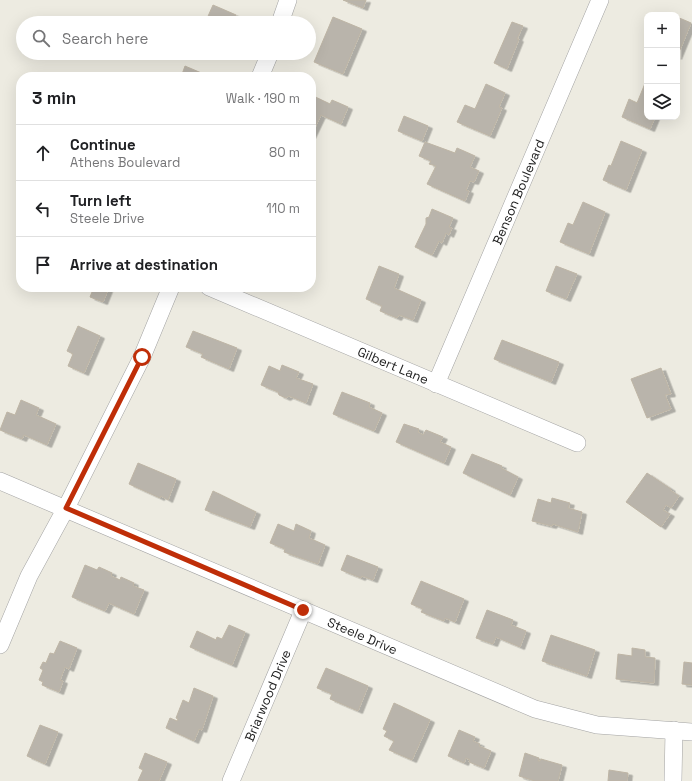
<!DOCTYPE html>
<meta charset="utf-8">
<style>
body{margin:0;font-family:"Space Grotesk",sans-serif;background:#f2f2f2;color:#202124}
.controls{position:absolute;right:12px;top:12px;display:grid;overflow:hidden;border-radius:8px;box-shadow:0 4px 16px #0002}
.controls button{width:36px;height:36px;display:grid;place-items:center;padding:0;border:0;border-bottom:1px solid #e0e0e0;background:#fff;color:#202124;font:20px sans-serif}
.stop{position:absolute;width:12px;height:12px;margin:-9px;border:3px solid #bf2e08;border-radius:50%;background:#fff}
.stop.end{background:#bf2e08;border-color:#fff;box-shadow:0 1px 4px #0008}
.list{margin:0;padding:0;list-style:none}
h2{display:flex;justify-content:space-between;align-items:center;height:52px;margin:0;padding:0 16px;font-size:17px}
h2 small{font-size:13px;font-weight:400;color:#757577}
.list li{display:grid;grid-template-columns:26px 1fr auto;gap:12px;align-items:center;box-sizing:border-box;height:56px;padding:0 16px;border-top:1px solid #e0e0e0}
.list b{display:block;font-size:15px;white-space:nowrap}
.list p{margin:0;font-size:13px;white-space:nowrap;color:#757577}
.list em{font-size:13px;font-style:normal;color:#757577}
.icon{flex:none;width:22px;height:22px;fill:none;stroke:currentColor;stroke-width:2;stroke-linecap:round;stroke-linejoin:round}
.map{position:relative;flex:none;width:692px;height:781px;overflow:hidden}
.search{position:absolute;background:#fff;box-shadow:0 4px 16px #0002;left:16px;top:16px;width:300px;height:44px;display:flex;align-items:center;gap:10px;box-sizing:border-box;padding:0 14px;border-radius:22px;color:#757577;font-size:15px}
.panel{position:absolute;background:#fff;box-shadow:0 4px 16px #0002;left:16px;top:72px;width:300px;height:220px;border-radius:16px}
.map>svg:first-child{display:block}
.building{fill:#b9b4ab;stroke:#beb5a5;filter:url(#shadow)}
.lines{fill:none;stroke-linecap:round;stroke-linejoin:round}
.minor-casing{stroke:#a3a3a3;stroke-width:18}
.minor{stroke:#fff;stroke-width:17}
.route{stroke:#bf2e08;stroke-width:5}
.labels{text-anchor:middle;stroke-width:3;stroke-linejoin:round;paint-order:stroke}
.street-label{font-size:13px;fill:#1c1c1c;stroke:#fff}
</style>
<div class="map">
<svg width="692" height="781" viewBox="0 0 692 781">
<defs>
<filter id="shadow"><feDropShadow dx="4.5" dy="2.5" stdDeviation="0" flood-color="#0004"/></filter>
</defs>
<rect width="100%" height="100%" fill="#edebe1"/>
<path class="building" d="M343 0H366L363 8Z
M213 5 236 15 233 23H205Z
M333 17 362 29 343 74 314 62Z
M677 17 691 23 677 57Z
M512 22 523 26 517 39H519L507 69 494 63Z
M185 66 206 75 205 77H181Z
M646 81 647 117H655L650 129 622 117 629 99 637 103Z
M486 84 505 93 499 107 502 108 490 136 457 122 465 105 475 109Z
M311 95 330 104 332 100 348 107 341 124 321 115 311 136Z
M404 116 428 126 422 141 398 131Z
M621 141 642 150 626 190 603 180 609 165 611 166Z
M425 142 455 153 457 148 475 156 470 167 479 171 474 182 470 181 466 190 469 191 465 201 427 184 436 166 429 164 431 161 419 156Z
M583 202 605 212 589 254 560 242 568 223 573 225Z
M432 209 453 218 449 227 452 228 449 235 446 233 442 243 439 241 432 255 415 247 426 224V218L429 217Z
M379 266 399 274 394 288 421 300 413 320 399 315 397 318 380 311 382 306 366 299Z
M556 266 577 274 566 299 546 291Z
M94 287H109L103 302 90 297Z
M78 326 100 336 84 373 68 366 73 354 67 351Z
M193 331 237 348 229 369 201 357 203 354 186 347Z
M502 340 559 362 551 382 494 359Z
M282 365 299 372 296 378 313 384 306 403 289 396 286 398 279 395 278 392 261 385 269 366 280 371Z
M661 368 671 394 665 395 671 409 647 418 631 379Z
M342 392 370 403 369 407 382 413 374 431 333 414Z
M21 400 39 408 36 415 56 424 47 445 24 435 22 439 0 430 7 412 15 415Z
M404 424 419 429 418 432 423 435 426 430 443 437 440 442 451 447 444 463 396 442Z
M472 454 502 466 501 468 518 477 510 495 463 473Z
M138 463 176 479 168 500 161 496 160 498 129 484Z
M647 473 671 489 670 490 679 496 671 508 666 505 663 510 670 514 661 527 626 502Z
M213 491 256 512 250 527 205 510Z
M552 498 570 503 568 508 582 512 578 532 553 524 552 526 532 521 538 499 551 503Z
M278 524 294 531 296 524 311 531 309 538 325 545 318 564 284 552 285 549 270 543Z
M347 555 378 567 373 580 362 576 361 578 341 570Z
M85 565 97 570 99 567 112 573 111 576 120 580 121 577 134 583 133 586 144 590 134 614 109 603 105 611 72 597Z
M421 581 464 599 455 622 445 618 444 621 421 612 423 609 411 604Z
M487 610 513 620 511 625 526 631 520 647 496 637 493 644 476 638Z
M229 625 245 632 232 665 190 647 197 631 216 640 217 637 222 639Z
M551 635 595 650 587 676 542 661Z
M60 641 77 648 69 669 65 667 60 680 63 681 59 692 42 685 43 682 39 680 43 670 40 668 43 662 46 663 50 653 54 654Z
M632 648 645 650V657L655 658 654 683 616 679 618 654 632 656Z
M684 662 692 663V685L682 684Z
M326 668 368 686 358 711 330 699 332 694 317 688Z
M194 688 213 696 202 730 199 729 194 741 166 728 170 718 177 721 178 719 176 718 183 700 189 703Z
M394 703 430 720 412 760 389 750 394 741 384 736 387 731 383 729Z
M40 725 58 732 45 764 27 756Z
M459 730 475 737 473 741 480 744 479 746 491 751 484 768 469 762 470 760 466 758 464 763 448 756Z
M145 753 167 762 159 781H138L143 770 139 768Z
M525 753 539 758 538 761H540L541 759 562 765 558 781H535L519 776Z
M609 770 628 773 627 781H608Z"/>
<g class="lines">
<defs>
<g id="minor">
<path d="M280 23 288 0"/>
<path d="M260 77 270 53"/>
<path id="s1" d="M209 287 577 443"/>
<path id="s2" d="M436 384 600 0"/>
<path id="s3" d="M0 481 535 709 597 725 692 732"/>
<path d="M0 645 29 576 66 508 142 357 171 287"/>
<path id="s4" d="M231 781 303 611"/>
<path d="M673 781 674 730"/>
</g>
</defs>
<use href="#minor" class="minor-casing"/>
<use href="#minor" class="minor"/>
</g>
<g class="lines">
<path class="route" d="M142 357 66 508 303 610"/>
</g>
<g class="labels">
<g class="street-label">
<text dy="5" stroke="none"><textPath href="#s2" startOffset="209">Benson Boulevard</textPath></text>
<text dy="5" stroke="none"><textPath href="#s1" startOffset="200">Gilbert Lane</textPath></text>
<text dy="5" stroke="none"><textPath href="#s3" startOffset="394">Steele Drive</textPath></text>
<text dy="5" stroke="none"><textPath href="#s4" startOffset="93">Briarwood Drive</textPath></text>
</g>
</g>
</svg>
<div class="controls">
<button>+</button>
<button>−</button>
<button><svg class="icon" aria-label="layers" viewBox="0 0 24 24"><path d="M12 4l9 5-9 5-9-5zM3 14l9 5 9-5"/></svg></button>
</div>
<div class="stop" style="left:142px;top:357px"></div>
<div class="stop end" style="left:303px;top:610px"></div>
<div class="search"><svg class="icon" aria-label="search" viewBox="0 0 24 24"><circle cx="10" cy="10" r="6"/><path d="M15 15l6 6"/></svg>Search here</div>
<section class="panel">
<h2>3 min<small>Walk · 190 m</small></h2>
<ul class="list">
<li><svg class="icon" aria-label="ahead" viewBox="0 0 24 24"><path d="M12 20V5M6 11l6-6 6 6"/></svg><div><b>Continue</b><p>Athens Boulevard</p></div><em>80 m</em></li>
<li><svg class="icon" aria-label="left" viewBox="0 0 24 24"><path d="M17 20v-9H6M10 6l-5 5 5 5"/></svg><div><b>Turn left</b><p>Steele Drive</p></div><em>110 m</em></li>
<li><svg class="icon" aria-label="arrive" viewBox="0 0 24 24"><path d="M6 21V4h12l-3 4 3 4H6"/></svg><div><b>Arrive at destination</b></div></li>
</ul>
</section>
</div>
